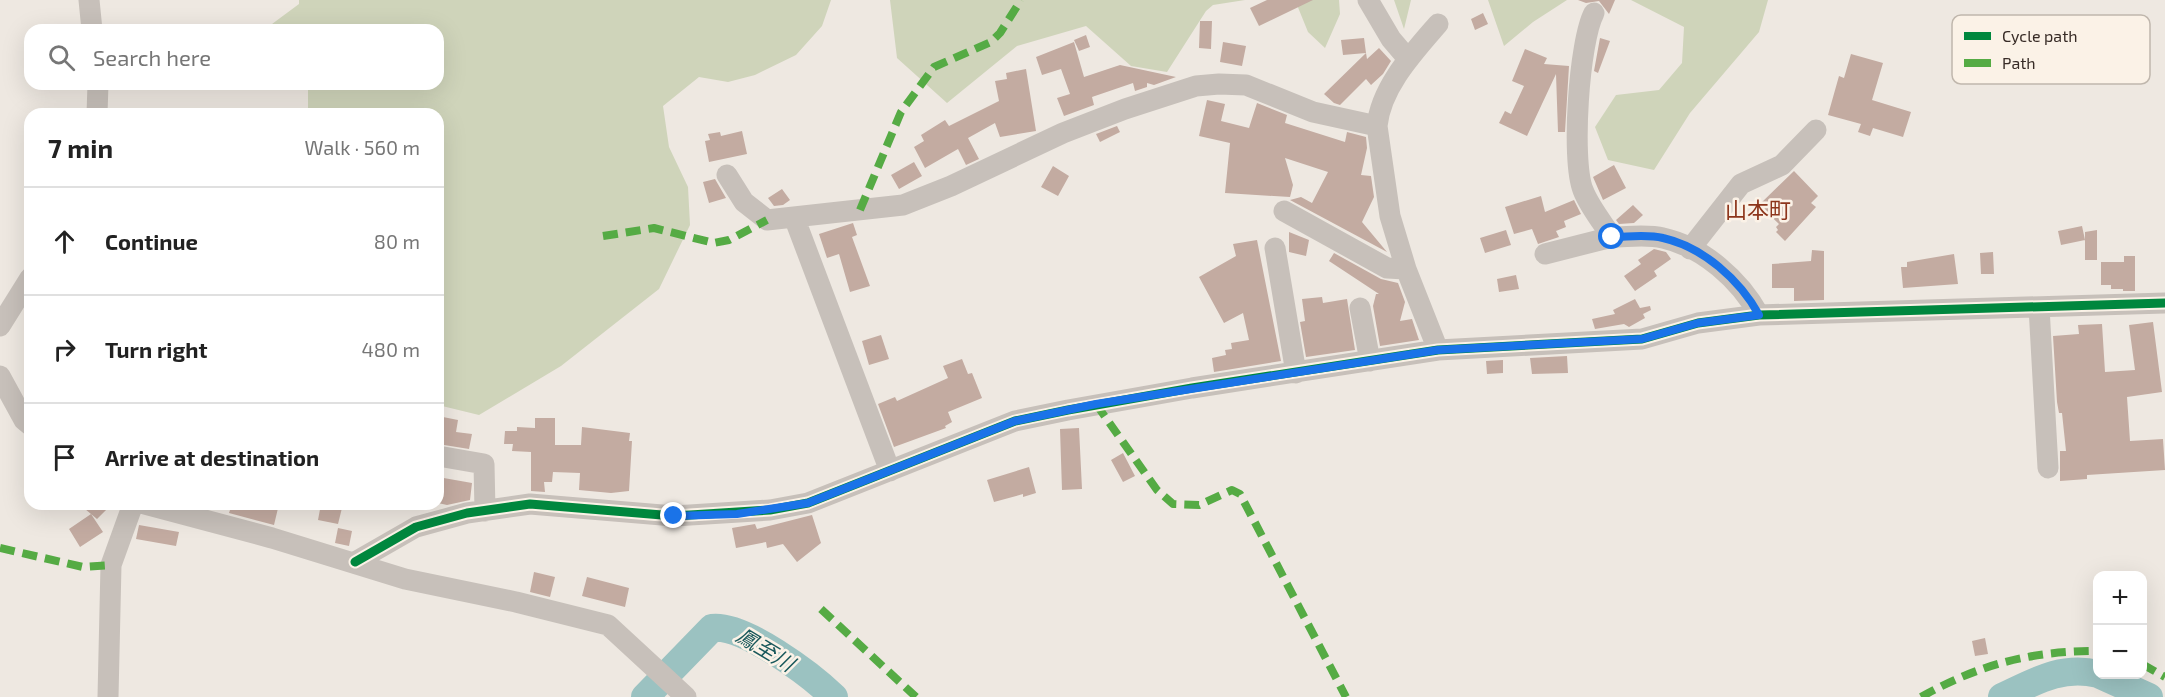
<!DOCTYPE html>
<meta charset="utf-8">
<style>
body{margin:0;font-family:"Exo 2","Noto Sans JP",sans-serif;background:#f6f6f6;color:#222}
.controls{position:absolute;right:18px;bottom:18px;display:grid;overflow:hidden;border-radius:12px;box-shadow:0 6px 24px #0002}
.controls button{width:54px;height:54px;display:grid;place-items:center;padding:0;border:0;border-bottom:2px solid #e0e0e0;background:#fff;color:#222;font:30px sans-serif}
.stop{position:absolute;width:18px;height:18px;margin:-14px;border:4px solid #1a73e8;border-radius:50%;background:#fff}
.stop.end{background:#1a73e8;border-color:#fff;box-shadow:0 2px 6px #0008}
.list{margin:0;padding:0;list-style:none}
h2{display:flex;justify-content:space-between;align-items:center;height:78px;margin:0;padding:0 24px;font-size:26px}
h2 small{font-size:20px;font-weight:400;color:#767676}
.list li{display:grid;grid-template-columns:39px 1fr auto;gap:18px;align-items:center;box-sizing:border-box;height:108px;padding:0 24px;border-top:2px solid #e0e0e0}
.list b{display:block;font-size:22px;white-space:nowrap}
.list em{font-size:20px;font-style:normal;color:#767676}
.icon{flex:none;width:33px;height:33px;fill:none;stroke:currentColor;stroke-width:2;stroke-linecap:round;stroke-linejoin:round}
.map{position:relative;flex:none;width:2165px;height:697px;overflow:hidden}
.search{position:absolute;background:#fff;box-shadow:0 6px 24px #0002;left:24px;top:24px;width:420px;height:66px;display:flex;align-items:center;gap:15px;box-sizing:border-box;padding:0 21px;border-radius:18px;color:#767676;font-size:22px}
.panel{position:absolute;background:#fff;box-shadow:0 6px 24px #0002;left:24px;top:108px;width:420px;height:402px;border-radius:18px}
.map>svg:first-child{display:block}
.green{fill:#cfd4ba}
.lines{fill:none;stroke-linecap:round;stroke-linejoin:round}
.river{stroke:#9bc2c1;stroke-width:28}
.building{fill:#c3aba1}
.minor{stroke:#c7c0ba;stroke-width:21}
.quiet{stroke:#55ab44;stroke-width:8;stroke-dasharray:15 8;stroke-linecap:butt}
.cycleway-casing{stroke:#fbf2e7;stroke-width:13}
.cycleway{stroke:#00873e;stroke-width:9}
.route{stroke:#1a73e8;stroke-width:8}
.labels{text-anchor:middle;stroke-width:5;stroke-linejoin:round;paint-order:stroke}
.water-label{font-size:21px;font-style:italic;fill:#1a595c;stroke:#fbf2e7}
.quarter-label{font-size:22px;fill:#8d351b;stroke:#fbf2e7}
.key{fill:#fbf2e7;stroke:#c0b7ad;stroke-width:1.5}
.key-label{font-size:16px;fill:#382c27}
</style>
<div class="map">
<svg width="2165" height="697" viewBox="0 0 2165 697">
<rect width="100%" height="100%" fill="#eee8e1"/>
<path class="green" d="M299 0H831L822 26 796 55 755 75 728 82 699 77 663 106 669 147 688 187 690 225 659 289 561 366 479 415 438 405V114H308V84H438V30H275L272 24 299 4Z
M890 0H1245L1213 5 1206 11 1167 72 1131 66 1086 26 1017 46 947 103 897 58Z
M1295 0H1339L1340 14 1325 48 1308 32Z
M1394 0H1411L1404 29Z
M1488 0H1567L1533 22 1504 46Z
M1631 0H1768L1759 32 1690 113 1654 170 1608 160 1595 127 1616 95 1659 90 1682 63 1684 27Z"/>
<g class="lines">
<path class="river" d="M2098 674 2149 697
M645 697 712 628C744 624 811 675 834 697
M2002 697C2034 682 2061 665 2098 674"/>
</g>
<path class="building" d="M1267 0H1313L1259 26 1250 8Z
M1578 0H1615L1609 14 1599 1 1586 3Z
M1483 13 1488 24 1475 30 1471 19Z
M1200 21H1212L1211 49 1199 48Z
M1086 35 1090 47 1079 51 1074 40Z
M1364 38 1366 53 1343 55 1341 40Z
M1600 38 1610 41 1598 73 1594 71Z
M1074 42 1084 77 1120 65 1176 77 1154 85 1147 83V87L1135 91 1133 83 1092 97 1094 105 1064 116 1057 98 1070 94 1061 69 1042 75 1036 57Z
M1223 42 1246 46 1242 66 1220 62Z
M1379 48 1391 61 1383 74 1371 85 1366 79 1340 105 1334 103 1324 94 1366 53 1367 59Z
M1525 49 1547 58 1544 64 1569 66 1565 132H1558L1556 74 1527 136 1499 123 1505 111 1511 114 1524 86 1512 81Z
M1851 54 1883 63 1872 100 1911 112 1903 137 1873 128 1870 136 1858 132 1861 124 1828 115 1839 76 1844 78Z
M1026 69 1036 131 1000 137 995 123 968 138 979 159 966 165 958 149 925 168 914 147 924 141 921 135 945 120 949 126 999 101 995 81 1007 79 1006 73Z
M1207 100 1225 104 1221 121 1249 128 1257 103 1287 115 1285 123 1345 142 1347 132 1366 137 1367 148 1361 175 1371 176 1374 197 1362 222 1387 252 1290 200 1301 197 1312 203 1328 172 1285 158 1293 185 1290 197 1225 193 1230 143 1199 136Z
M1117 126 1120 132 1100 142 1096 134Z
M742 131 747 154 709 162 705 141 710 140 708 134 720 132 721 136Z
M914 162 922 176 899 189 891 175Z
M1614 165 1626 188 1603 200 1593 177Z
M1053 166 1069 176 1058 196 1041 187Z
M1794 171 1818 196 1811 203 1816 207 1785 241 1776 232 1778 230 1776 227 1779 224 1759 205Z
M715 179 726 198 709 203 703 182Z
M782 189 790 200 783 205 774 206 768 198Z
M1541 196 1545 212 1574 200 1581 214 1564 221 1566 227 1556 231 1559 237 1538 244 1532 229 1514 234 1505 207Z
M1633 205 1643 215 1634 223 1619 224 1616 220Z
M853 223 857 235 852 237 870 286 850 292 839 254 827 258 819 234Z
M2082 226 2085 240 2061 245 2058 231Z
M1506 230 1511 245 1485 253 1480 238Z
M2097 230V260H2085V232Z
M1289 232 1309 240 1306 256 1289 252Z
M1257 240 1281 361 1214 372 1212 358 1226 355 1225 350 1232 349 1231 343 1249 340 1243 313 1224 323 1199 277 1236 256 1233 244Z
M1654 249 1666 252 1671 259 1654 271 1657 276 1635 291 1624 276 1641 264 1638 260Z
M1812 250 1824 251V300L1794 301V288H1772V264L1811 261Z
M1993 252 1994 274H1981L1980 253Z
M1334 253 1381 279 1398 283 1405 302 1400 321 1412 319 1419 340 1380 346 1373 306 1376 294H1379L1329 261Z
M1954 254 1958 284 1903 288 1901 267H1907V262Z
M2124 256H2135V291H2123V289H2111V285H2101V262H2124Z
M1516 275 1519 289 1499 292 1497 279Z
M1322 297 1323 303 1347 299 1355 350 1306 357 1300 322 1305 321 1302 299Z
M1635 299 1640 308 1650 306 1651 310 1643 314 1645 318 1629 327 1624 324 1595 329 1592 319 1615 314 1613 310Z
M2153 322 2162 392 2127 397 2130 441 2163 439 2165 470 2087 475V479L2060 481V451H2066L2062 413H2059L2057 402 2053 336 2079 334 2078 325 2102 324 2105 372 2135 370 2129 325Z
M881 335 889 359 869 365 862 341Z
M1567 356 1568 373 1532 374 1530 358Z
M962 359 968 374 972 373 982 398 948 412 952 422 945 426 946 428 894 447 878 404 895 397 897 401 948 378 943 366Z
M1503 360V373L1487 374 1486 361Z
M438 416 458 420 456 432 472 434 469 449 438 444Z
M535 418H555V445H581L582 427 630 433 629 441H632L629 491 611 493 579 490 580 473 553 472 552 482H544L545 492 531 491V452L512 451 513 444H504L505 431H517V427L535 428Z
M1079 428 1082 489 1062 490 1060 429Z
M1123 453 1135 476 1123 482 1111 460Z
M1029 467 1036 493 1023 497V494L994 502 987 480Z
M438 477 472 483 470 500 447 505 438 503Z
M79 504H112L97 519 91 514 103 532 80 547 69 529 91 514Z
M232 504H279L274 525 229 513Z
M321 504H343L338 524 318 520Z
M812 515 821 543 797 562 783 544 767 548 766 542 736 548 732 528 755 524 757 529Z
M139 525 179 532 176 546 136 539Z
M338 528 352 531 349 546 335 543Z
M534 572 555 577 550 597 530 592Z
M587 577 629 588 625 607 582 596Z
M1985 638 1988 654 1975 656 1972 641Z"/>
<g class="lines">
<path class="minor" d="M89 0 92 30
M1368 0 1391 39 1408 59
M1594 13C1579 41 1571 160 1583 190 1589 206 1602 222 1612 237 1628 237 1647 234 1663 238 1703 247 1740 280 1759 315
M97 114 98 84
M1377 126C1381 87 1413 53 1438 24
M727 175 744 202 767 220 794 217
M1284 211 1387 268 1406 269
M1275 248 1296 373
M1690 249 1741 184 1782 165 1816 130
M1545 254 1612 237
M2039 307 2048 468
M1360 308 1370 361
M0 326 30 278
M0 376 24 420 30 425
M438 456 484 464 485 511
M890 471 794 217 903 205 951 186 1063 133 1125 109 1196 86 1219 84 1246 85 1313 112 1377 126 1390 216 1406 269 1438 350
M145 504 272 538 405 579 516 602 608 625 686 697
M355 562 416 527 467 513 530 504 674 516 770 510 808 503 1015 421 1068 410 1192 388 1438 350 1642 339 1698 323 1759 315 2165 303
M108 697 111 565 133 504"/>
<path class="quiet" d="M860 210 901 112 934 67 991 42 1000 33 1021 0
M603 236 654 228 714 243 729 240 767 220
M1096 404 1157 490 1173 504 1199 505 1232 490 1240 494 1346 697
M0 548 83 567 111 565
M821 609 916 697
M2142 664 2165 677
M1921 697C1980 664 2031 651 2098 651"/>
<defs>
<path id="cycleway" d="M355 562 416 527 467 513 530 504 674 516 770 510 808 503 1015 421 1068 410 1192 388 1438 350 1642 339 1698 323 1759 315 2165 303"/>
</defs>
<use href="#cycleway" class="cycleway-casing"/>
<use href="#cycleway" class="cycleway"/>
</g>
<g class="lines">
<path class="route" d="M674 516 737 514 808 503 1015 421 1096 404 1438 350 1642 339 1698 323 1759 315C1740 280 1703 247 1663 238 1647 234 1628 237 1612 237"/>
</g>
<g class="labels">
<g class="water-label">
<text transform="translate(765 650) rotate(31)" y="7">鳳至川</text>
</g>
<g class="quarter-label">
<text x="1758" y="218">山本町</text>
</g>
</g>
<rect x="1952" y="15" width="198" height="69" rx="9" class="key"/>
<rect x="1964" y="32" width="27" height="8" fill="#00873e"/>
<rect x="1964" y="59" width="27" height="8" fill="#55ab44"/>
<g class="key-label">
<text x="2002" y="42">Cycle path</text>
<text x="2002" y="69">Path</text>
</g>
</svg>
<div class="controls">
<button>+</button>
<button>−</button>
</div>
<div class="stop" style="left:1612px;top:237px"></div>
<div class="stop end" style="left:674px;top:516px"></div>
<div class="search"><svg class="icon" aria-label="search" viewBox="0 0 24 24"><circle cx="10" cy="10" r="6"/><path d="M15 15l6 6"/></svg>Search here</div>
<section class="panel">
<h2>7 min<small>Walk · 560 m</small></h2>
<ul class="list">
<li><svg class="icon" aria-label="ahead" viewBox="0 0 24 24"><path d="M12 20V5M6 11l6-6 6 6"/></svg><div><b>Continue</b></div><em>80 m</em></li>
<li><svg class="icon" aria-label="right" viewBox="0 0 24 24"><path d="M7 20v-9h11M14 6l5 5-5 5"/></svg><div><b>Turn right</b></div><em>480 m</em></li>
<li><svg class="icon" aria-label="arrive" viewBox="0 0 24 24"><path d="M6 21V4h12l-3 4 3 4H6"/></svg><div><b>Arrive at destination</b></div></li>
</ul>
</section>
</div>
